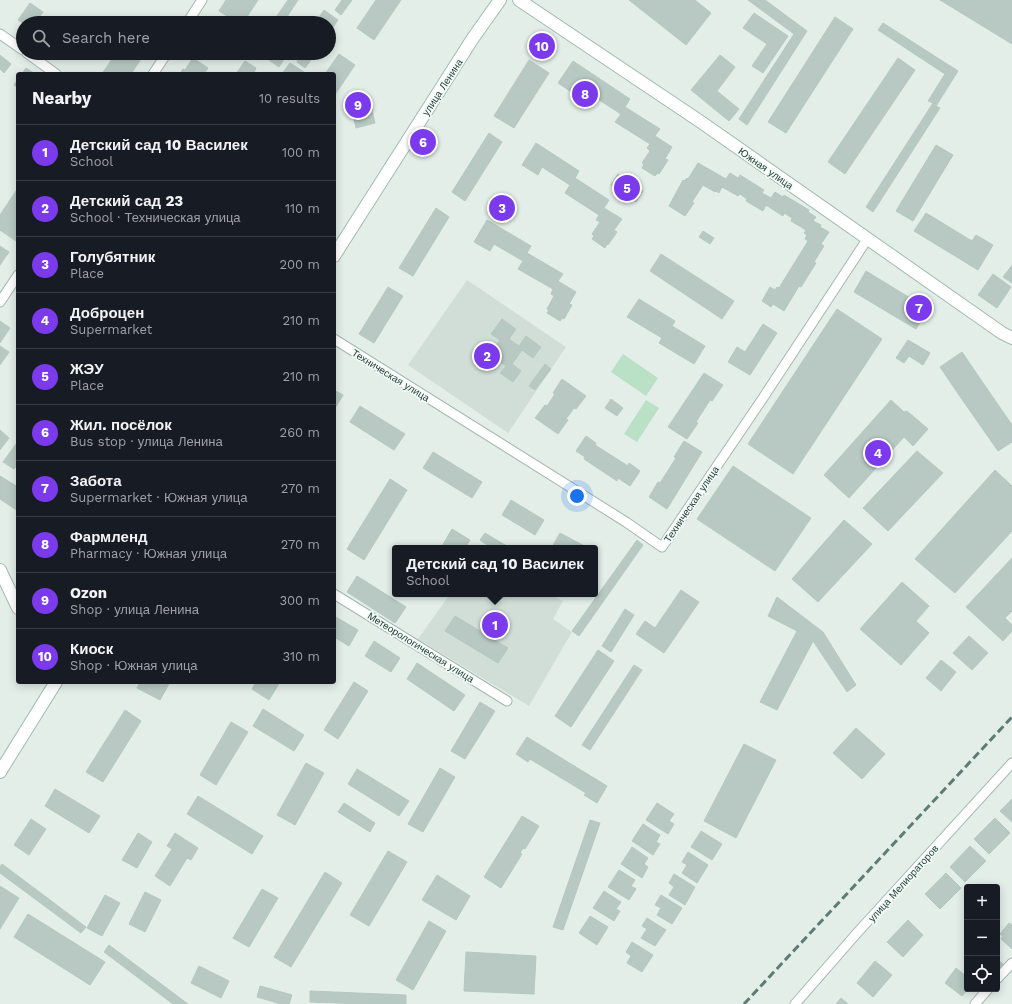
<!DOCTYPE html>
<meta charset="utf-8">
<style>
body{margin:0;font-family:"Work Sans",sans-serif;background:#242831;color:#f1f3f6}
.controls{position:absolute;right:12px;bottom:12px;display:grid;overflow:hidden;border-radius:4px;box-shadow:0 2px 10px #0003}
.controls button{width:36px;height:36px;display:grid;place-items:center;padding:0;border:0;border-bottom:1px solid #363941;background:#171b24;color:#f1f3f6;font:20px sans-serif}
.you{position:absolute;left:577px;top:496px;width:14px;height:14px;margin:-10px;border:3px solid #fff;border-radius:50%;background:#1a73e8;box-shadow:0 0 0 6px #1a73e833}
.badge{display:grid;place-items:center;width:26px;height:26px;border-radius:50%;background:#7c3aed;color:#fff;font-size:13px;font-weight:700}
.pin{position:absolute;translate:-50% -50%;border:2px solid #fff;box-shadow:0 1px 4px #0006}
.popup{position:absolute;left:392px;top:545px;width:206px;height:52px;box-sizing:border-box;display:grid;place-content:center;border-radius:4px;background:#171b24;filter:drop-shadow(0 1px 3px #0005);font-size:13px;white-space:nowrap;color:#9ea1a6}
.popup b{font-size:15px;color:#f1f3f6}
.popup::after{content:'';position:absolute;left:50%;top:100%;margin-left:-8px;border:8px solid transparent;border-top-color:#171b24}
.list{margin:0;padding:0;list-style:none}
h2{display:flex;justify-content:space-between;align-items:center;height:52px;margin:0;padding:0 16px;font-size:17px}
h2 small{font-size:13px;font-weight:400;color:#9ea1a6}
.list li{display:grid;grid-template-columns:26px 1fr auto;gap:12px;align-items:center;box-sizing:border-box;height:56px;padding:0 16px;border-top:1px solid #363941}
.list b{display:block;font-size:15px;white-space:nowrap}
.list p{margin:0;font-size:13px;white-space:nowrap;color:#9ea1a6}
.list em{font-size:13px;font-style:normal;color:#9ea1a6}
.icon{flex:none;width:22px;height:22px;fill:none;stroke:currentColor;stroke-width:2;stroke-linecap:round;stroke-linejoin:round}
.map{position:relative;flex:none;width:1012px;height:1004px;overflow:hidden}
.search{position:absolute;background:#171b24;box-shadow:0 2px 10px #0003;left:16px;top:16px;width:320px;height:44px;display:flex;align-items:center;gap:10px;box-sizing:border-box;padding:0 14px;border-radius:22px;color:#9ea1a6;font-size:15px}
.panel{position:absolute;background:#171b24;box-shadow:0 2px 10px #0003;left:16px;top:72px;width:320px;height:612px;border-radius:4px}
.map>svg:first-child{display:block}
.built{fill:#d1ded8}
.green{fill:#bae0c6}
.building{fill:#b8c9c3;stroke:#b5c8c1}
.lines{fill:none;stroke-linecap:round;stroke-linejoin:round}
.street-casing{stroke:#a5b7b1;stroke-width:11}
.secondary-casing{stroke:#a0bab2;stroke-width:14}
.street{stroke:#fff;stroke-width:9}
.secondary{stroke:#fff;stroke-width:12}
.rail{stroke:#5c7c75;stroke-width:3;stroke-dasharray:8 4;stroke-linecap:butt}
.labels{text-anchor:middle;stroke-width:3.5;stroke-linejoin:round;paint-order:stroke}
.street-label{font-size:10px;fill:#21413a;stroke:#f4faf7}
</style>
<div class="map">
<svg width="1012" height="1004" viewBox="0 0 1012 1004">
<rect width="100%" height="100%" fill="#e3eee9"/>
<path class="built" d="M467 280 566 347 508 433 408 365Z
M450 594H551L563 601 553 619 572 632 529 706 418 639Z"/>
<path class="green" d="M623 354 658 378 646 396 611 372Z
M646 400 659 408 637 442 624 434Z"/>
<path class="building" d="M226 0H258L243 23H238L219 11Z
M288 0H298L283 23H272Z
M342 0H352L341 15 335 10Z
M376 0H401L374 40 357 28Z
M629 0H695L711 13 686 45Z
M748 0H765L807 31 747 125 739 119 794 34Z
M940 0H1012V44Z
M30 3 43 12 40 16 52 23H23L18 20Z
M324 10 338 20 329 33V23H315Z
M754 13 788 36 763 73 752 66 767 44 743 28Z
M835 17 853 29 786 133 768 122Z
M883 23 958 71 936 106 940 108 873 212 866 207 933 103 928 101 945 74 878 30Z
M68 53H79L76 58Z
M116 53H145L131 74H102Z
M252 53H262L258 59Z
M269 53 277 54 288 53 279 67 266 58Z
M295 53H316L305 68 297 62 299 58 294 55Z
M339 54 355 65 334 96V74H325Z
M0 55 11 64 4 73 0 69Z
M720 55 735 67 717 91 739 109 729 121 691 90Z
M193 58 208 68 204 74H180L183 69 185 70Z
M898 58 915 70 845 174 828 162Z
M529 60 549 73 514 128 494 116Z
M245 61 256 68 253 74H236Z
M573 61 588 71 573 93 558 83Z
M290 63 304 72 302 74H282Z
M26 68 35 74H22Z
M588 71 630 99 625 107 660 129 655 136 672 147 665 159 668 160 659 174 658 173 655 176 642 168 644 164 642 163 650 151 647 148 650 144 615 122 621 114 593 96 588 103 573 93Z
M18 79V88L14 85Z
M370 101 375 123 356 128 351 106Z
M489 133 502 142 465 201 452 192Z
M536 143 579 171 575 178 609 200 604 208 622 219 614 230 617 232 608 245 607 244 605 248 592 239 594 236 592 234 600 222 596 220 599 215 565 193 570 185 542 167 538 175 522 165Z
M936 145 953 155 913 221 896 211Z
M698 163 726 179 730 173 738 178 740 175 764 190 762 193 771 198 775 192 783 197 784 195 809 210 808 212 816 217 813 221 821 225 820 227 829 232 821 244 824 246 814 262 816 263 801 287 799 286 784 311 773 304 771 307 762 301 770 287 775 290 777 287 779 288 808 241 805 239 807 235 804 233 806 230 791 221 792 218 784 213 783 216 766 205 763 211 746 201 747 199 740 194 738 196 722 187 719 193 716 191 715 192 703 185 692 202 694 203 685 216 669 206 683 180 684 181 687 178 688 179Z
M618 174 643 191 636 202 611 185Z
M18 188V239L16 241 0 230V215Z
M501 201 509 206 504 214 496 209Z
M436 208 449 217 413 276 399 268Z
M926 213 972 241 976 235 993 245 978 270 914 231Z
M487 220 531 246 527 253 563 274 558 281 576 292 569 304 572 305 564 319 562 318 560 321 547 313 549 310 547 309 554 296 551 294 553 289 518 269 523 261 494 244 490 251 474 242Z
M703 231 714 238 710 244 699 237Z
M0 246 9 252 0 265Z
M661 254 734 301 722 319 650 271Z
M1012 265V283L1003 277Z
M866 271 928 309 916 329 854 292Z
M993 274 1011 287 997 308 978 295Z
M388 287 403 296 374 343 359 334Z
M639 299 675 321 672 326 705 346 694 364 659 343 662 338 627 317Z
M837 309 882 339 793 474 748 444Z
M502 319 516 329 509 339 519 346 526 336 541 347 533 358 522 350 512 364 521 371 513 382 500 373 506 366 492 356 484 367 473 359 483 344 492 350 500 340 491 334Z
M0 321 10 328 0 343Z
M763 324 777 333 750 375 728 362 737 347 745 352Z
M908 340 930 353 923 365 909 356 904 363 896 358Z
M0 346 9 352 0 365Z
M962 352 981 380 959 395 940 367Z
M545 364 551 369 535 390 529 386Z
M704 373 723 385 712 401 710 400 696 422 698 423 687 439 668 427Z
M562 379 586 396 576 409 574 408 566 419 568 420 558 434 535 418 545 405 547 406 555 394 553 393Z
M981 380 1012 425V442L998 451 959 395Z
M334 390 343 395 334 410Z
M611 399 623 408 617 416 605 408Z
M891 400 904 412 907 411 928 429 913 446 904 437 849 498 824 475Z
M360 406 405 434 394 450 350 422Z
M0 430 9 438 0 450Z
M586 436 596 443 595 445 628 466 629 463 640 471 630 486 618 478 617 481 584 459 585 457 576 451Z
M684 441 702 452 667 509 649 497 658 482 660 483 676 458 674 457Z
M16 444 18 445V464L14 469 3 462Z
M917 451 943 473 888 531 863 508Z
M433 452 482 482 472 498 423 468Z
M733 466 811 518 775 571 697 519Z
M995 470 1012 486V531L955 593 915 559Z
M0 476 18 487V511L0 499Z
M390 479 407 490 364 560 347 549Z
M511 500 544 520 535 535 502 515Z
M844 520 872 544 818 602 792 579Z
M452 529 470 540 465 548H441Z
M485 533 510 548H492L480 540Z
M560 533 588 548H554L552 547Z
M637 540 643 545 579 636 572 631Z
M1012 558V611L1005 618 1012 625V631L1003 641 966 607Z
M357 576 406 607 395 623 347 592Z
M902 582 929 606 916 621 929 633 901 665 860 629Z
M681 590 699 602 664 653 636 634 645 621 655 628Z
M777 597 823 632 856 685 847 692 813 641 777 710 760 702 797 631 768 616Z
M625 609 634 615 611 652 602 646Z
M334 616 358 630 349 646 334 637Z
M455 616 508 648 498 663 445 631Z
M969 636 988 653 972 670 953 653Z
M374 641 400 658 391 672 365 656Z
M598 650 614 661 571 727 555 716Z
M941 660 956 672 941 691 926 678Z
M417 663 465 695 454 711 407 679Z
M634 665 642 670 590 750 582 745Z
M140 682H170L160 700 137 688Z
M256 682H280L269 700 252 689Z
M354 682 368 691 338 739 324 730Z
M480 702 495 711 465 759 451 751Z
M263 709 304 735 294 751 253 726Z
M125 710 141 721 103 782 86 772Z
M231 722 248 732 216 785 200 775Z
M856 728 885 754 862 779 833 753Z
M527 737 607 786 597 803 584 795 586 793 530 759 528 762 516 754Z
M744 744 776 760 736 838 704 821Z
M306 763 324 773 295 825 277 815Z
M440 768 455 777 423 832 408 824Z
M357 769 409 801 399 816 348 784Z
M55 789 100 816 89 833 45 806Z
M198 796 263 836 252 854 187 814Z
M1012 799V822L1000 811Z
M344 803 375 823 370 832 338 812Z
M657 803 674 814 669 821 674 824 668 834 646 820Z
M522 816 539 826 525 849 523 848 520 853 522 854 501 888 484 877Z
M995 818 1010 833 989 854 974 839Z
M31 819 46 829 29 855 14 845Z
M590 820 600 823 563 930 553 927Z
M643 824 660 835 656 842 660 844 653 855 632 841Z
M701 831 722 844 712 860 691 847Z
M138 833 152 842 137 868 122 860Z
M175 833 198 848 191 860 187 858 170 886 155 876 172 849 167 846Z
M970 846 986 861 965 882 950 867Z
M632 847 648 858 644 864 648 867 642 878 621 864Z
M388 851 407 862 369 926 350 915Z
M688 852 708 865 697 883 682 873 687 865 682 862Z
M2 864 86 927 81 933 0 873V867Z
M619 870 635 880 631 886 636 889 629 900 608 887Z
M325 872 342 883 291 967 274 957Z
M946 873 961 888 940 909 925 894Z
M674 874 695 887 685 905 669 895 674 887 669 883Z
M437 875 470 896 456 920 422 900Z
M0 886 19 898 0 929Z
M262 889 278 898 249 947 233 938Z
M604 891 621 902 616 909 620 911 614 921 593 908Z
M145 892 161 900 145 932 129 924Z
M105 895 120 903 102 936 87 928Z
M661 895 682 908 672 924 657 915 661 908 655 905Z
M28 914 105 962 90 985 14 937Z
M590 916 608 927 597 945 579 933Z
M647 918 666 930 655 946 641 938 647 929 642 926Z
M908 920 923 935 903 957 887 942Z
M429 921 446 931 413 990 396 980Z
M1009 923 1012 925V949L1001 939 1003 936 1000 934Z
M632 942 653 955 642 972 627 963 631 956 626 952Z
M109 945 188 1004H173L104 952Z
M466 952 536 956 534 994 464 991Z
M997 959 1003 964 997 971Z
M875 961 892 975 873 997 857 983Z
M199 966 229 981 221 998 191 983Z
M956 968 967 977 968 989 962 996 945 983Z
M260 986 292 995 289 1004H281L257 997Z
M310 991 406 995V1004H362L310 1002Z
M841 998 848 1004H836Z"/>
<g class="lines">
<defs>
<path id="street" d="M187 23 202 0
M0 34 23 50
M27 53 56 74
M153 74 167 53
M0 302 18 275
M334 339 626 522 662 547 763 398 868 238
M334 594 507 701
M997 979 1012 963
M795 1004 857 933 1012 763
M975 1004 988 989"/>
<path id="secondary" d="M519 0 701 122 1002 333 1012 338
M334 256 473 38 500 0
M0 570 18 608
M0 772 56 682"/>
</defs>
<use href="#street" class="street-casing"/>
<use href="#secondary" class="secondary-casing"/>
<use href="#street" class="street"/>
<use href="#secondary" class="secondary"/>
<path class="rail" d="M744 1004 1012 717"/>
</g>
<g class="labels">
<g class="street-label">
<text transform="translate(442 87) rotate(-57)" y="4">улица Ленина</text>
<text transform="translate(766 168) rotate(35)" y="4">Южная улица</text>
<text transform="translate(391 375) rotate(32)" y="4">Техническая улица</text>
<text transform="translate(691 504) rotate(-56)" y="4">Техническая улица</text>
<text transform="translate(421 647) rotate(32)" y="4">Метеорологическая улица</text>
<text transform="translate(903 883) rotate(-48)" y="4">улица Мелиораторов</text>
</g>
</g>
</svg>
<div class="controls">
<button>+</button>
<button>−</button>
<button><svg class="icon" aria-label="locate" viewBox="0 0 24 24"><circle cx="12" cy="12" r="6"/><path d="M12 2v4M12 18v4M2 12h4M18 12h4"/></svg></button>
</div>
<div class="you"></div>
<div class="pin badge" style="left:495px;top:625px">1</div>
<div class="popup"><b>Детский сад 10 Василек</b>School</div>
<div class="pin badge" style="left:487px;top:356px">2</div>
<div class="pin badge" style="left:502px;top:208px">3</div>
<div class="pin badge" style="left:878px;top:453px">4</div>
<div class="pin badge" style="left:627px;top:188px">5</div>
<div class="pin badge" style="left:423px;top:142px">6</div>
<div class="pin badge" style="left:919px;top:308px">7</div>
<div class="pin badge" style="left:585px;top:94px">8</div>
<div class="pin badge" style="left:358px;top:105px">9</div>
<div class="pin badge" style="left:542px;top:46px">10</div>
<div class="search"><svg class="icon" aria-label="search" viewBox="0 0 24 24"><circle cx="10" cy="10" r="6"/><path d="M15 15l6 6"/></svg>Search here</div>
<section class="panel">
<h2>Nearby<small>10 results</small></h2>
<ul class="list">
<li><span class="badge">1</span><div><b>Детский сад 10 Василек</b><p>School</p></div><em>100 m</em></li>
<li><span class="badge">2</span><div><b>Детский сад 23</b><p>School · Техническая улица</p></div><em>110 m</em></li>
<li><span class="badge">3</span><div><b>Голубятник</b><p>Place</p></div><em>200 m</em></li>
<li><span class="badge">4</span><div><b>Доброцен</b><p>Supermarket</p></div><em>210 m</em></li>
<li><span class="badge">5</span><div><b>ЖЭУ</b><p>Place</p></div><em>210 m</em></li>
<li><span class="badge">6</span><div><b>Жил. посёлок</b><p>Bus stop · улица Ленина</p></div><em>260 m</em></li>
<li><span class="badge">7</span><div><b>Забота</b><p>Supermarket · Южная улица</p></div><em>270 m</em></li>
<li><span class="badge">8</span><div><b>Фармленд</b><p>Pharmacy · Южная улица</p></div><em>270 m</em></li>
<li><span class="badge">9</span><div><b>Ozon</b><p>Shop · улица Ленина</p></div><em>300 m</em></li>
<li><span class="badge">10</span><div><b>Киоск</b><p>Shop · Южная улица</p></div><em>310 m</em></li>
</ul>
</section>
</div>
